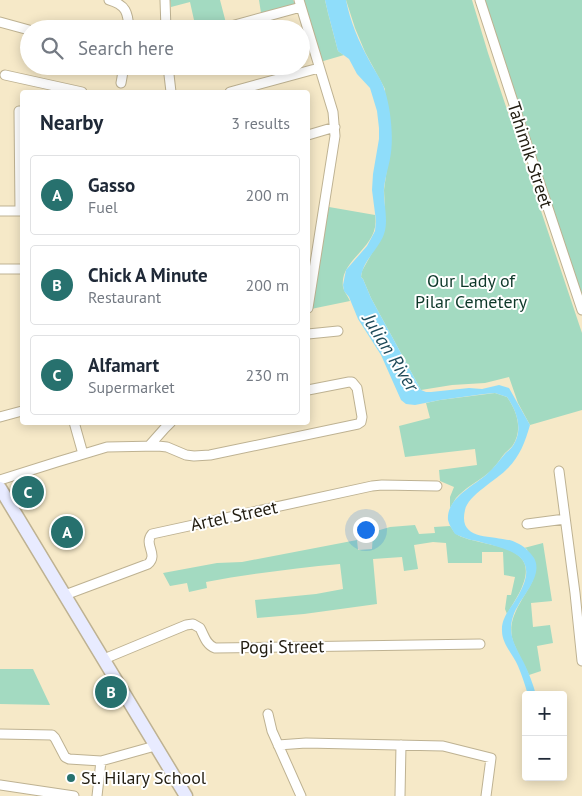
<!DOCTYPE html>
<meta charset="utf-8">
<style>
body{margin:0;font-family:"PT Sans",sans-serif;background:#f6f6f7;color:#1f2937}
.controls{position:absolute;right:15px;bottom:15px;display:grid;overflow:hidden;border-radius:5px;box-shadow:0 2px 12px #0003}
.controls button{width:45px;height:45px;display:grid;place-items:center;padding:0;border:0;border-bottom:1px solid #e0e1e3;background:#fff;color:#1f2937;font:25px sans-serif}
.you{position:absolute;left:365px;top:529px;width:18px;height:18px;margin:-12px;border:4px solid #fff;border-radius:50%;background:#1a73e8;box-shadow:0 0 0 8px #1a73e833}
.badge{display:grid;place-items:center;width:32px;height:32px;border-radius:50%;background:#27716e;color:#fff;font-size:16px;font-weight:700}
.pin{position:absolute;translate:-50% -50%;border:2px solid #fff;box-shadow:0 1px 5px #0006}
.list{margin:0;padding:0;list-style:none}
h2{display:flex;justify-content:space-between;align-items:center;height:65px;margin:0;padding:0 20px;font-size:21px}
h2 small{font-size:16px;font-weight:400;color:#747a83}
.list li{display:grid;grid-template-columns:32px 1fr auto;gap:15px;align-items:center;box-sizing:border-box;height:80px;margin:0 10px 10px;padding:0 10px;border:1px solid #e0e1e3;border-radius:5px}
.list b{display:block;font-size:19px;white-space:nowrap}
.list p{margin:0;font-size:16px;white-space:nowrap;color:#747a83}
.list em{font-size:16px;font-style:normal;color:#747a83}
.icon{flex:none;width:28px;height:28px;fill:none;stroke:currentColor;stroke-width:2;stroke-linecap:round;stroke-linejoin:round}
.map{position:relative;flex:none;width:582px;height:796px;overflow:hidden}
.search{position:absolute;background:#fff;box-shadow:0 2px 12px #0003;left:20px;top:20px;width:290px;height:55px;display:flex;align-items:center;gap:12px;box-sizing:border-box;padding:0 18px;border-radius:28px;color:#747a83;font-size:19px}
.panel{position:absolute;background:#fff;box-shadow:0 2px 12px #0003;left:20px;top:90px;width:290px;height:335px;border-radius:5px}
.map>svg:first-child{display:block}
.green{fill:#a3dac1}
.water{fill:#8fddfa}
.lines{fill:none;stroke-linecap:round;stroke-linejoin:round}
.minor-casing{stroke:#beb292;stroke-width:11}
.secondary-casing{stroke:#beb292;stroke-width:15}
.minor{stroke:#fff;stroke-width:9}
.secondary{stroke:#e8ebff;stroke-width:12}
.poi-dot{fill:#27716e;stroke:#fff;stroke-width:2}
.labels{text-anchor:middle;stroke-width:4;stroke-linejoin:round;paint-order:stroke}
.street-label{font-size:18px;fill:#221d11;stroke:#fff}
.park-label{font-size:18px;fill:#0d3829;stroke:#fff}
.poi-label{font-size:18px;fill:#221d11;stroke:#fff;text-anchor:start}
.water-label{font-size:19px;font-style:italic;fill:#1e4b5a;stroke:#fff}
</style>
<div class="map">
<svg width="582" height="796" viewBox="0 0 582 796">
<rect width="100%" height="100%" fill="#f6e9c8"/>
<path class="green" d="M170 0H220L226 23 204 29H196L190 2 171 7Z
M259 0H293L295 4 261 13Z
M302 0H325L328 13 338 51 344 55 320 62Z
M346 0H472L488 53 582 333V410L530 425 518 403 509 377 485 383 452 385 421 390 371 298 363 279 361 277 362 271 372 253 385 210 384 190 387 168 385 89 365 52 355 28Z
M482 0H582V300Z
M329 207 375 215C381 248 339 258 343 287 344 292 348 296 350 301L311 309Z
M495 393 507 397C517 411 523 429 513 445 511 448 508 450 505 453 499 460 495 468 487 474 477 482 465 488 456 498 454 501 452 505 450 508V497L454 487 440 481 439 470 477 465 475 449 405 457 399 426 430 418 426 403 440 400Z
M415 525 419 534 435 533 434 527 450 526C452 528 453 531 455 533 460 538 476 541 484 543 496 546 511 548 520 557 536 572 515 600 507 614L505 609 507 595H511L515 577 504 575 503 552H482V563H448L446 543 433 542 414 545 418 569 404 571 402 557 373 559 377 604 304 614 257 618 255 600 316 594 343 589 340 564C295 568 250 574 206 582L207 588 189 592 187 583 170 586 163 573 217 563 242 562 357 540 358 550 372 549 373 532 390 527Z
M543 543 552 601 531 603 533 627 550 625 553 643 537 646 541 671 529 675C525 665 519 656 515 646 503 621 523 601 533 580L527 549 524 548Z
M0 669H33L50 705 0 704Z"/>
<path class="water" d="M325 0H346C350 21 359 42 369 60 374 70 382 80 385 91 391 110 394 139 390 159 388 169 385 178 384 188 383 203 389 219 384 234 379 249 363 260 361 277L363 279 371 298 421 390 426 392H431L469 388 482 389 499 385 509 388 530 425C525 442 520 456 508 468 497 480 468 495 465 510 457 544 498 533 517 543 524 546 530 552 534 558 543 574 525 593 518 606 515 610 513 616 512 620 508 637 517 649 524 663 529 673 533 684 536 695H528C525 685 522 675 518 666 513 654 502 644 502 631 501 617 512 607 518 596 542 554 509 550 477 541 469 540 462 537 455 534 452 529 449 525 448 520 446 499 473 486 486 475 493 469 498 462 504 455 506 452 510 450 512 447 524 431 517 411 507 397L495 393 484 394 440 400 415 405 406 404 401 400 381 355 358 319 349 297 344 291 343 285 346 270 367 246 375 231 376 221 372 190 373 174 379 139V128L377 111 370 88 357 74 349 59 338 51 328 13Z"/>
<g class="lines">
<defs>
<path id="minor" d="M109 0C126 5 128 12 129 29
M165 0 166 29
M299 0 333 112 335 136 308 308
M480 0 531 157 582 310
M0 22 29 30
M220 29 301 7
M168 66 171 92
M5 75 82 92
M121 83 124 66
M230 92 319 68
M308 135 335 127
M0 211H22
M20 211 19 111H22
M0 269H22
M308 334 338 331
M0 417 22 411
M74 422 83 454
M149 446 165 428 171 422
M559 471 575 593 582 661
M0 480 57 462 107 447 158 446 167 447 186 455 194 456 210 455 358 424 361 422 362 417 357 388 352 382H349L308 390
M527 524 565 519
M65 595 148 564C159 554 143 545 152 534L372 486 382 485 437 486
M104 659 186 625 193 624 200 628C204 635 206 645 215 648L480 644
M268 714 272 731 301 796
M0 734 52 735 55 738 65 757 69 759 101 761 155 746
M278 745 306 743 443 746 491 758 486 796
M0 785 74 796
M97 796 101 761
M400 796 401 745"/>
<path id="secondary" d="M0 488 186 796"/>
</defs>
<use href="#minor" class="minor-casing"/>
<use href="#secondary" class="secondary-casing"/>
<use href="#minor" class="minor"/>
<use href="#secondary" class="secondary"/>
</g>
<circle class="poi-dot" cx="71" cy="778" r="5"/>
<g class="labels">
<g class="street-label">
<text transform="translate(530 155) rotate(72)" y="6">Tahimik Street</text>
<text transform="translate(234 516) rotate(-12)" y="6">Artel Street</text>
<text transform="translate(282 647) rotate(-1)" y="6">Pogi Street</text>
</g>
<g class="park-label">
<text x="471" y="287">Our Lady of<tspan x="471" dy="21">Pilar Cemetery</tspan></text>
</g>
<g class="poi-label">
<text x="81" y="784">St. Hilary School</text>
</g>
<g class="water-label">
<text transform="translate(391 352) rotate(58)" y="7">Julian River</text>
</g>
</g>
</svg>
<div class="controls">
<button>+</button>
<button>−</button>
</div>
<div class="you"></div>
<div class="pin badge" style="left:67px;top:532px">A</div>
<div class="pin badge" style="left:111px;top:692px">B</div>
<div class="pin badge" style="left:28px;top:492px">C</div>
<div class="search"><svg class="icon" aria-label="search" viewBox="0 0 24 24"><circle cx="10" cy="10" r="6"/><path d="M15 15l6 6"/></svg>Search here</div>
<section class="panel">
<h2>Nearby<small>3 results</small></h2>
<ul class="list">
<li><span class="badge">A</span><div><b>Gasso</b><p>Fuel</p></div><em>200 m</em></li>
<li><span class="badge">B</span><div><b>Chick A Minute</b><p>Restaurant</p></div><em>200 m</em></li>
<li><span class="badge">C</span><div><b>Alfamart</b><p>Supermarket</p></div><em>230 m</em></li>
</ul>
</section>
</div>
